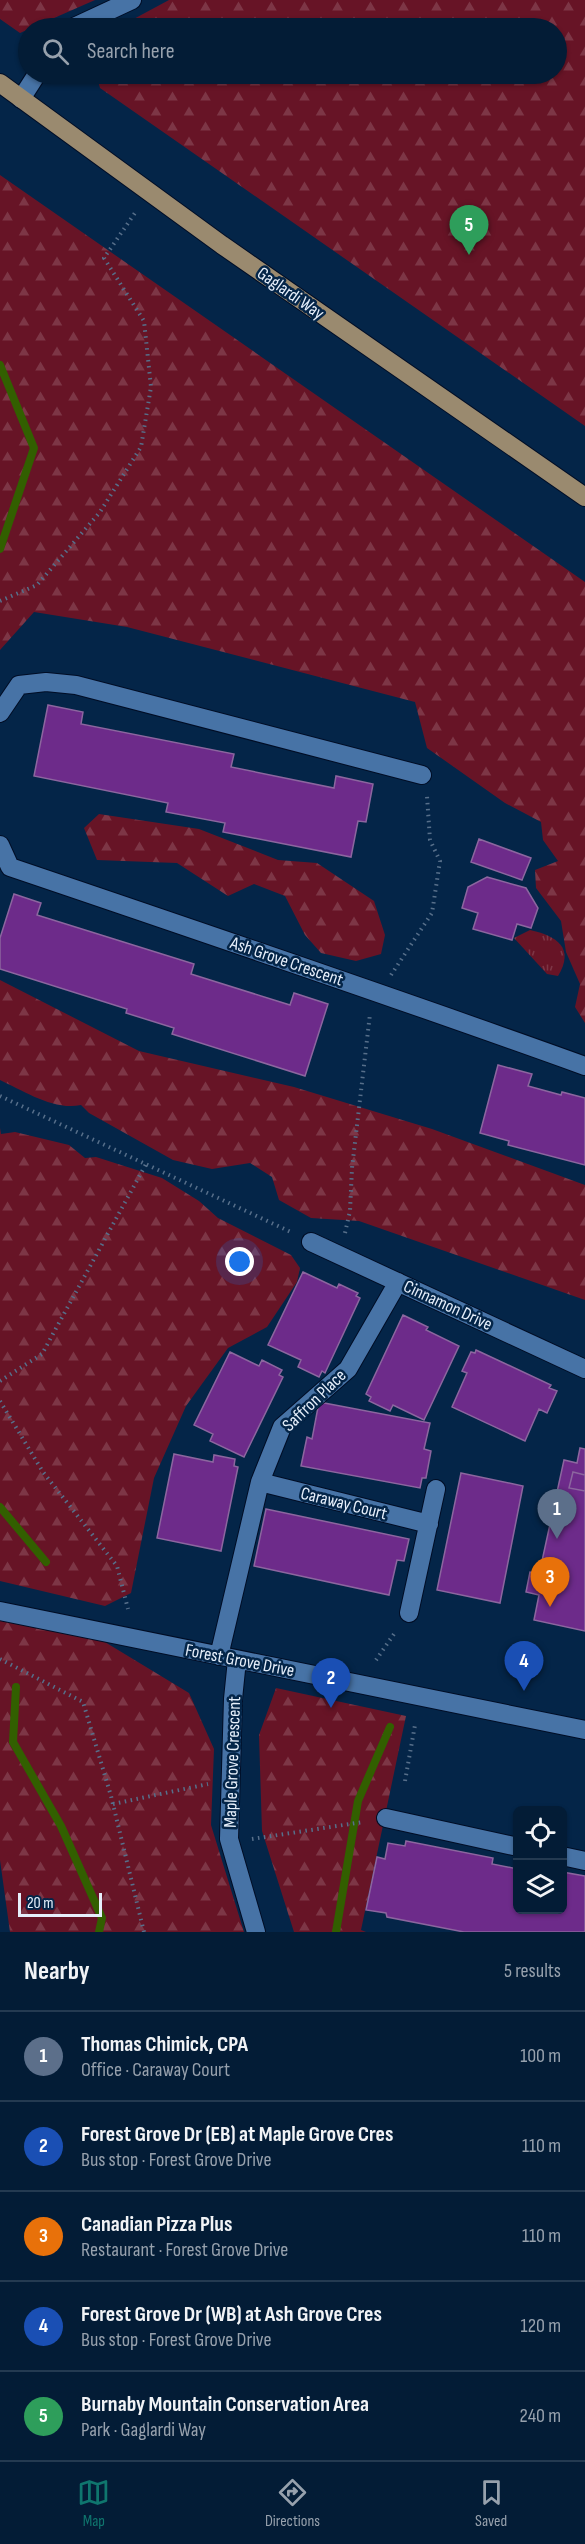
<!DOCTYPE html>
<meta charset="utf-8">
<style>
body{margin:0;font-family:"Sofia Sans Condensed",sans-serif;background:#112942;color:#f1f3f6}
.controls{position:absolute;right:18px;bottom:18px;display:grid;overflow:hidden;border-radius:9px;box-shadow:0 2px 4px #0004}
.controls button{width:54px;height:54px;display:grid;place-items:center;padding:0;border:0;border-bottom:2px solid #243a51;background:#031c36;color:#f1f3f6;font:30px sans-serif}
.scale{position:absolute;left:18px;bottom:15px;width:84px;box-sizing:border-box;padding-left:6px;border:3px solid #e6effb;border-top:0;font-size:16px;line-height:21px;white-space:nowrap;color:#e6effb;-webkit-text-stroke:4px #042548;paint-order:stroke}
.you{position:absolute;left:240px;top:1262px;width:21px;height:21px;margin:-15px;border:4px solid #fff;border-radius:50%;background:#1a73e8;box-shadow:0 0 0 9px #1a73e833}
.badge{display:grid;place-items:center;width:39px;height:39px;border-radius:50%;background:#0f766e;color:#fff;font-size:20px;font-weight:700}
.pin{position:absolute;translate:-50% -50px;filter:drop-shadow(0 2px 3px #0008)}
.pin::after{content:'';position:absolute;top:32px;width:21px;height:18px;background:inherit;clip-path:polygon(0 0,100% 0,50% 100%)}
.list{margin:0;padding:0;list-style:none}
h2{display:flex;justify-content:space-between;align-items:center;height:78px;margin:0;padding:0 24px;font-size:26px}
h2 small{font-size:20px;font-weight:400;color:#97a1ad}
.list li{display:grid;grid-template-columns:39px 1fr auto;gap:18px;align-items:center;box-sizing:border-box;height:90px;padding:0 24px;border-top:2px solid #243a51}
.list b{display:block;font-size:22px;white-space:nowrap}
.list p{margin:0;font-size:20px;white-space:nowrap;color:#97a1ad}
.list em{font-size:20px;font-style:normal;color:#97a1ad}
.icon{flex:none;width:33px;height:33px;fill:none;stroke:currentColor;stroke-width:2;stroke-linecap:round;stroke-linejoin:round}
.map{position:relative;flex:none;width:585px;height:1932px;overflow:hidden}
.search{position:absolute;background:#031c36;box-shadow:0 2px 4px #0004;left:18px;right:18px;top:18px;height:66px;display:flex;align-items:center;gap:15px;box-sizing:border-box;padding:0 21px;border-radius:33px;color:#97a1ad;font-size:22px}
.sheet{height:528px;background:#031c36}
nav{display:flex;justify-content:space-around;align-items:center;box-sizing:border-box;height:84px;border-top:2px solid #243a51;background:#031c36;font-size:16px;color:#97a1ad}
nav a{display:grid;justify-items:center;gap:3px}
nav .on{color:#0f766e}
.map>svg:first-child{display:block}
.grass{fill:url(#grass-tufts)}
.forest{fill:url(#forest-firs)}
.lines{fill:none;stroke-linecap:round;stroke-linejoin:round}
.stream{stroke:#325f00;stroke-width:8}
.building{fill:#6d2b8a;stroke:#8c669f;stroke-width:1.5}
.minor-casing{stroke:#000d25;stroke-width:20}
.major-casing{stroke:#000d25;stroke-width:20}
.path{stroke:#576f8a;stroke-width:4;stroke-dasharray:1.5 4.5;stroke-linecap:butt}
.minor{stroke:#4773a6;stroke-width:18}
.major{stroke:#9a8a6f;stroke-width:18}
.labels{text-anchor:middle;stroke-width:5;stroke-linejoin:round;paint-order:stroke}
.street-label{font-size:18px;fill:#e6effb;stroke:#042548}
</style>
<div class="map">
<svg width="585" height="1932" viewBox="0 0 585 1932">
<defs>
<pattern id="grass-tufts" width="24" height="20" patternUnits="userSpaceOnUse" patternTransform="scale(1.5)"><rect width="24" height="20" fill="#671426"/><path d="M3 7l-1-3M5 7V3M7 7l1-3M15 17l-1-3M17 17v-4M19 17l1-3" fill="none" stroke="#7d3646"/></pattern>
<pattern id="forest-firs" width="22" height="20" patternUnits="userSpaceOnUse" patternTransform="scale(1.5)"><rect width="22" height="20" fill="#671426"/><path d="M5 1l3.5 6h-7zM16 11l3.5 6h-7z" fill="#7d3646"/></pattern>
</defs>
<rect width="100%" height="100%" fill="#042548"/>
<path class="grass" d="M530 930C557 936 575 948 558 976L547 974 514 938Z"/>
<path class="forest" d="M0 0H95L20 33 0 19Z
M169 0H585V426L100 88 96 74H556V28H117Z
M0 175 585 582V1023L575 1007 580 984 566 952 561 921 536 888 535 870 558 861 543 840 541 822 505 803 427 748 415 702 127 627 34 612 0 650Z
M99 814 199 829 278 860 317 863 374 901 385 935 381 954 356 961 321 953 305 935 285 896 254 884 228 896 177 863 97 860 84 828Z
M0 980 139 1051 294 1087 432 1129 585 1185V1300L359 1221 311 1218 279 1200 272 1177 250 1163 212 1169 173 1160 89 1113 81 1105C54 1111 24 1091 0 1080Z
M0 1128 1 1134 15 1132 69 1145 85 1158 96 1157 162 1178 199 1201 218 1218 291 1255 300 1268 297 1282 267 1327 228 1348 186 1406 154 1478 131 1593 105 1606 0 1581Z
M0 1619 95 1636 189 1693 214 1749 211 1825 244 1932H10L0 1860Z
M276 1688 406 1716 361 1930 366 1932H294L262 1831 259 1735Z"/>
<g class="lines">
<path class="stream" d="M0 365 34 448 0 549
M0 1507 46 1562
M16 1687 13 1742 61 1826 102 1918 99 1932
M336 1932 358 1801 390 1727"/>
</g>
<path class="building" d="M48 705 83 712 81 724 234 754 231 767 334 788 336 776 373 784 366 822 358 821 351 857 223 832 225 823 166 812 168 803 34 776Z
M479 839 531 858 522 880 471 862Z
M487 877 526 888 538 908 531 928 517 924 512 940 473 929 478 913 462 908 468 887Z
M14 894 41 903 37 915 194 964 191 974 290 1005 294 993 328 1004 305 1076 172 1034 174 1028 126 1013 127 1009 0 969V938Z
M498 1065 532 1074 528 1086 561 1095 562 1092 585 1098V1165L508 1145 509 1141 480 1133Z
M303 1272 337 1288 339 1284 358 1293 356 1296 360 1298 325 1373 322 1371 319 1377 298 1367 301 1360 268 1345Z
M403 1315 428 1327 426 1330 459 1346 424 1420 393 1405 390 1411 369 1401 371 1397 366 1394Z
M476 1350 551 1385 549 1388 557 1391 547 1413 539 1409 525 1441 452 1407 467 1373 462 1371 471 1352 475 1353Z
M230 1352 259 1366 262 1360 282 1370 279 1375 283 1377 244 1457 210 1441 213 1434 194 1425Z
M319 1402 430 1423 424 1449 431 1451 426 1478H422L420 1488 301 1466 307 1437 312 1439Z
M580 1448 585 1449V1631L534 1620 539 1595 526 1592 530 1572 544 1574 547 1562 542 1561 564 1460 577 1463Z
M174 1454 213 1462 214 1455 235 1459 234 1466 238 1467 221 1551 157 1538Z
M573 1472 585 1475V1491L569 1488Z
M461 1473 523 1486 500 1603 437 1590Z
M266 1509 409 1539 404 1561 397 1560 389 1595 254 1566Z
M406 1841 493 1858 492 1864 518 1869V1910H562V1872L585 1876V1932H464L387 1917 386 1913 366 1910 377 1857 385 1859 388 1843 405 1846Z"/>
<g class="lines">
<defs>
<path id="minor" d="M72 28 132 0
M21 99 37 74
M0 713 19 685 46 682 76 685 422 775
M0 845 10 867C202 932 394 997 585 1066
M311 1242 585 1369
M260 1482 429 1524
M0 1611 585 1730
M409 1613 436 1489
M219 1656 260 1482 282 1427 348 1369 398 1282
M237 1660 233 1699 229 1839 256 1932
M386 1818 518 1847
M562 1856 585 1861"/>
<path id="major" d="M0 83 222 245 585 497"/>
</defs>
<use href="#minor" class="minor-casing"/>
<use href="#major" class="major-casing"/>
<path class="path" d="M0 601 37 585 100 512 141 447 151 387 144 321 104 258 137 210
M391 975 432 913 440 861 430 840 427 796
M0 1096 293 1233
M345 1233 350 1211 352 1168 370 1014
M0 1381 42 1354 146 1164
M0 1401 43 1472 117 1566 128 1609
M0 1659 83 1702 111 1796 144 1932
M376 1660 396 1631
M405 1781 415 1725
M113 1804 208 1784
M252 1839 363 1822"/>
<use href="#minor" class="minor"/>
<use href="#major" class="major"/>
</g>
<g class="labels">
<g class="street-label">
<text transform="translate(291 293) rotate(35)" y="6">Gaglardi Way</text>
<text transform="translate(287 961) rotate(19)" y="6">Ash Grove Crescent</text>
<text transform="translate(448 1305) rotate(25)" y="6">Cinnamon Drive</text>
<text transform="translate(314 1400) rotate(-44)" y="6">Saffron Place</text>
<text transform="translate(344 1503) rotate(14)" y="6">Caraway Court</text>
<text transform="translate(240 1660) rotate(11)" y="6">Forest Grove Drive</text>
<text transform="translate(232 1762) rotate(-88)" y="6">Maple Grove Crescent</text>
</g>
</g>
</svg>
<div class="controls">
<button><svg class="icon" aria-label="locate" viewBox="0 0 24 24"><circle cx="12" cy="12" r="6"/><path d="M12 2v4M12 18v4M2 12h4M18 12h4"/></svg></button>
<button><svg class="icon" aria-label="layers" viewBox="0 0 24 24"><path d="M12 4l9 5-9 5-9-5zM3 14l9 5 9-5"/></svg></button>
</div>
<div class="scale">20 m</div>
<div class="you"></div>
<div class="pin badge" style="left:557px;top:1539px;background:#5c6f8a">1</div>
<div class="pin badge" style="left:331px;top:1708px;background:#1a4fb4">2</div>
<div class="pin badge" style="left:550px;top:1607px;background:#e8710a">3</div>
<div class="pin badge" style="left:524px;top:1691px;background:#1a4fb4">4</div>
<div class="pin badge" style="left:469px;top:255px;background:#2e9e5b">5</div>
<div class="search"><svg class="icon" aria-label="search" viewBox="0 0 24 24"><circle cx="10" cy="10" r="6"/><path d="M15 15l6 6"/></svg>Search here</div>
</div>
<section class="sheet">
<h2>Nearby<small>5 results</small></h2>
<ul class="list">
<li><span class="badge" style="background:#5c6f8a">1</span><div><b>Thomas Chimick, CPA</b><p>Office · Caraway Court</p></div><em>100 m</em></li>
<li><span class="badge" style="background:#1a4fb4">2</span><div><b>Forest Grove Dr (EB) at Maple Grove Cres</b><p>Bus stop · Forest Grove Drive</p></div><em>110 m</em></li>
<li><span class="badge" style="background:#e8710a">3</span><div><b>Canadian Pizza Plus</b><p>Restaurant · Forest Grove Drive</p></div><em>110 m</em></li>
<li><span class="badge" style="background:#1a4fb4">4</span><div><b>Forest Grove Dr (WB) at Ash Grove Cres</b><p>Bus stop · Forest Grove Drive</p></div><em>120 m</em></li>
<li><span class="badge" style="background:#2e9e5b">5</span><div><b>Burnaby Mountain Conservation Area</b><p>Park · Gaglardi Way</p></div><em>240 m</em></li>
</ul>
</section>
<nav>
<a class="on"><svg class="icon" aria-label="map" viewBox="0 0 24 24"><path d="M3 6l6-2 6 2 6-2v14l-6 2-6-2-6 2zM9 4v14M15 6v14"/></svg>Map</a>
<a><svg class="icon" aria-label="directions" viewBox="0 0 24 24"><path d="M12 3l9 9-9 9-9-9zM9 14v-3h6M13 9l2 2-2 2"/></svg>Directions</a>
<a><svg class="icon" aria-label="saved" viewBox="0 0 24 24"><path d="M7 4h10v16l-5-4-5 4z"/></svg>Saved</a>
</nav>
